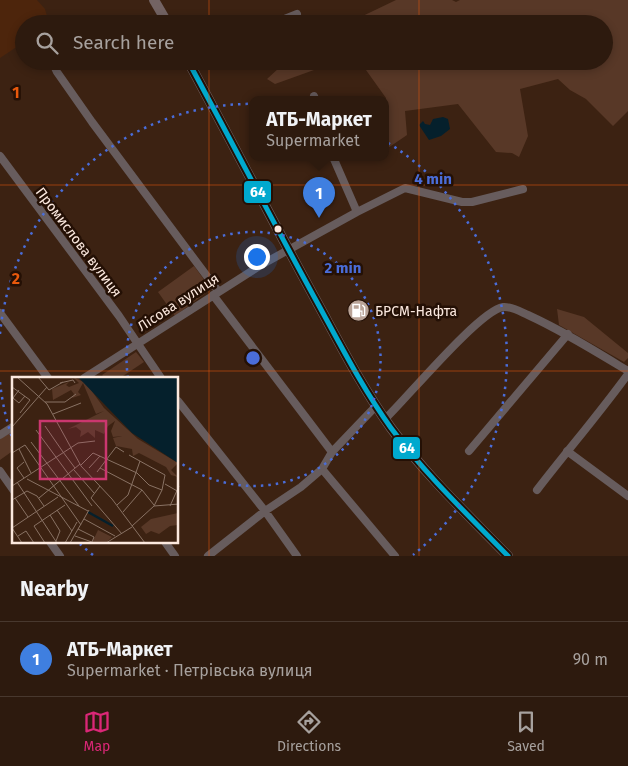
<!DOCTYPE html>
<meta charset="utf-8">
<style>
body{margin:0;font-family:"Fira Sans",sans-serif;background:#352317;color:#f1f3f6}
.you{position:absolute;left:256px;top:256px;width:18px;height:18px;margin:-12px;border:4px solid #fff;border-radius:50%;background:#1a73e8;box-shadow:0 0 0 8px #1a73e833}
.badge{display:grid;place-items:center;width:32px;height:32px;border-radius:50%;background:#db2777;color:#fff;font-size:16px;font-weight:700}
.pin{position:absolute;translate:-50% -41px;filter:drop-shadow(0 1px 2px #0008)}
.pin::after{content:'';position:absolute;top:26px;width:18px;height:15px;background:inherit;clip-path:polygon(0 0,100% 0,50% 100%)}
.popup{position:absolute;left:249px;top:96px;width:140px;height:65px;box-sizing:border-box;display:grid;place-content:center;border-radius:10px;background:#2d1a0e;filter:drop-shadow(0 1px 4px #0005);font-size:16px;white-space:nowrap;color:#a7a19e}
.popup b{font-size:19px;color:#f1f3f6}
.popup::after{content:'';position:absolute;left:50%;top:100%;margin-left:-10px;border:10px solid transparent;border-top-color:#2d1a0e}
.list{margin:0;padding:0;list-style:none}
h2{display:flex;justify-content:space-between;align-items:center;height:65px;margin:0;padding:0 20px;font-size:21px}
h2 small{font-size:16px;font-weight:400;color:#a7a19e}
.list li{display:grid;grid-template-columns:32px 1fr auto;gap:15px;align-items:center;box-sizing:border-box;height:75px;padding:0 20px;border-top:1px solid #48382e}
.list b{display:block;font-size:19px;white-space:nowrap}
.list p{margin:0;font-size:16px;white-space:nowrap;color:#a7a19e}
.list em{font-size:16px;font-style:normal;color:#a7a19e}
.icon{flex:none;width:28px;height:28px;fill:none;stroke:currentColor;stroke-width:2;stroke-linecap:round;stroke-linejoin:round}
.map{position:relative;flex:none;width:628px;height:556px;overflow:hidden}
.search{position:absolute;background:#2d1a0e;box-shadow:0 2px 8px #0003;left:15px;right:15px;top:15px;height:55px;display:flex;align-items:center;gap:12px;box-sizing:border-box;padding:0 18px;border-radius:28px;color:#a7a19e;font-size:19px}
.sheet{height:140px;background:#2d1a0e}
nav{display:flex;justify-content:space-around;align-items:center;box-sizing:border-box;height:70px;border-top:1px solid #48382e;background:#2d1a0e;font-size:14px;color:#a7a19e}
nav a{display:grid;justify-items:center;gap:2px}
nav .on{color:#db2777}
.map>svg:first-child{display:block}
.built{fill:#4d250c}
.green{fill:#583827}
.water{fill:#05202c}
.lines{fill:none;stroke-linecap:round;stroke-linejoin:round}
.minor{stroke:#675c5d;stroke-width:8}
.major{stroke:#736363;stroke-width:10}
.bus-1-casing{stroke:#241005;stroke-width:9}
.bus-1{stroke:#00a9ce;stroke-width:5}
.grid{fill:none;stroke:#e8590c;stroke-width:1;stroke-opacity:0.55}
.ring{fill:none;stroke:#4a6dd9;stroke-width:2.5;stroke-dasharray:2.5 5}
.bus-dot{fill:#fce9df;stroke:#241005;stroke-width:2}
.labels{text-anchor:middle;stroke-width:5;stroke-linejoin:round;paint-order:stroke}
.street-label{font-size:14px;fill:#fce9df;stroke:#241005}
.poi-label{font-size:14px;fill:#fce9df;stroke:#241005;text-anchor:start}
.inset-river{fill:none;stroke:#05202c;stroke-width:2.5}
.inset-road{fill:none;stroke:#897264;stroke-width:1}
.view{fill:#cb376f;fill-opacity:0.15;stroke:#cb376f;stroke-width:2.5}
.inset-edge{fill:none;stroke:#fce9df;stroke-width:2.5}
.grid-label{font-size:16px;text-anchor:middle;font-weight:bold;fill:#e8590c;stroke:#241005;stroke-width:5;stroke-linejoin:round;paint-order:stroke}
.centre{fill:#4a6dd9;stroke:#241005;stroke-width:2.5}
.ring-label{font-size:15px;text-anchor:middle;font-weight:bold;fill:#4a6dd9;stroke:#241005;stroke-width:5;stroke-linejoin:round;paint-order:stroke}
.line-badge{stroke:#241005;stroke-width:2}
.badge-label{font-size:14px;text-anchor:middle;font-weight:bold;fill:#fff}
</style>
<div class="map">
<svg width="628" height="556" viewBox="0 0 628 556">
<rect width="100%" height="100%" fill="#3c2212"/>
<path class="built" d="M0 0H37L45 9 49 24H24V42L0 58Z"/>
<path class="green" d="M396 0H452L456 2 460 0H628V111L613 126 586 99 570 90 558 79 520 89 528 136 519 157 512 153 496 152 458 104 405 111 407 135 385 150 386 98 366 70 350 65 347 61H604V24H346Z
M292 61H339L275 84 267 79 280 67H285Z
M194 266 211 289 175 316 158 292Z
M557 309 584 317 628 353V358L624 362 559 325Z
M136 352 144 362 120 378H105L102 375Z
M14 430V450L0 460V439Z"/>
<path class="water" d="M443 117 448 119 450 129 441 136 429 140 419 125 423 121 425 124 430 125 433 119Z"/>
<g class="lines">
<path class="minor" d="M272 24 297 14
M52 61 57 72 92 122 218 291
M314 96 315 99
M0 156 119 316 161 378
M333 157 357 212
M213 295 332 452
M0 313 48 378
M84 378 261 265 357 212 405 188 462 202H472L523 189
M178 401 265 511 297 556
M385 419C407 398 479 311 503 307 511 306 521 312 528 315 563 331 595 351 628 371
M0 435 14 426
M469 451 568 334
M567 451 628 496
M322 469 395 556
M0 471 14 491
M537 490C567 451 599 414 628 374
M50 542 60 556
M165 542 175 556
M208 556 265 511 301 487 322 469 332 452 376 406"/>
<path class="major" d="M154 0 168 24
M188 61C232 142 274 224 318 304 341 346 363 389 391 428 425 474 468 515 508 556"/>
<defs>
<path id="bus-1" d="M188 61C232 142 274 224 318 304 341 346 363 389 391 428 425 474 468 515 508 556"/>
</defs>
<use href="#bus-1" class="bus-1-casing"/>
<use href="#bus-1" class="bus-1"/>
</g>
<path class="grid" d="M209 0V24M419 0V24M209 61V556M419 61V556M0 185H628M0 371H628"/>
<g class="ring">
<path d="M128 378A127 127 0 1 1 178 461"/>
<path d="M93 555A254 254 0 0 1 80 544M14 443A254 254 0 0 1 0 382M0 334A254 254 0 1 1 413 555"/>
</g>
<defs>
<symbol id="fuel-disc" viewBox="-11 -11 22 22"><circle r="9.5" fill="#b9a397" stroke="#241005"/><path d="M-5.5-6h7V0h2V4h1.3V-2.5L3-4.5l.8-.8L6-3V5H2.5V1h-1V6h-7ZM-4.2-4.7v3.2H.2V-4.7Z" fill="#fff"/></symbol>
</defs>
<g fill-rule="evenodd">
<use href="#fuel-disc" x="346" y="298" width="25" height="25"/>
</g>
<circle class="bus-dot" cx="278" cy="229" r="4.5"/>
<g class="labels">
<g class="street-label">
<text transform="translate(79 242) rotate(53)" y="5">Промислова вулиця</text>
<text transform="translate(178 302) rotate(-33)" y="5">Лісова вулиця</text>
</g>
<g class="poi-label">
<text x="375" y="316">БРСМ-Нафта</text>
</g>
</g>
<g transform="translate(12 377)">
<rect width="166" height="166" fill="#3c2212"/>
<path d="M61 0 74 6 92 31 126 62 166 86 159 93 166 100 159 98 154 90 127 76 121 79 120 72 104 69 101 61 110 59 101 60 99 54 103 44 96 49 92 57 83 53V61L76 55 68 60 69 54 64 50 56 52 92 34 84 37 71 6 66 15 69 18 60 21 62 17 59 13 41 23 40 12 57 5 54 8 57 10 67 6ZM166 136V148L158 149 147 157 139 154 134 157 129 150 139 142ZM86 153 100 160 94 166H80Z" fill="#583827"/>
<path d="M66 0H166V86L120 56Z" fill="#05202c"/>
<path class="inset-river" d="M76 135 101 149"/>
<path class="inset-road" d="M5 0 35 27 69 89 100 122 133 166M26 0 37 13 51 5M48 6 61 3 63 6M0 10 18 23 8 36M7 13 1 21 7 26 13 19M33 25H53L64 17M41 37 69 26M33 49 51 75M0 50 35 10M24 53 80 129M19 65 67 129M7 72 19 96M51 75 63 91M0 76 13 68 69 148M117 78 153 98 150 113M69 88 81 76 125 96 137 108 150 113 142 129M77 91 88 79M88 91 130 113 142 128M62 93 82 116M85 95 104 70 112 75M12 101 5 91 12 85M15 102 76 134M5 105 45 166M153 107 167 115M0 109 66 66 83 64M88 109 79 121 110 157M3 121 16 140M27 121 68 87M0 123 15 114 25 119 32 129M105 128 116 118 128 84M158 129 167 109M45 133 60 154M111 135 130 113M38 138 48 154 44 164M72 142 103 159M120 149 142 129 167 127M0 151 46 120M0 151 10 166M6 159 14 154 22 166M63 159 80 165 82 160 66 152M33 166 22 149 53 128M53 166 65 145M58 166 77 133M94 166 120 150M134 166H167"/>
<path class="view" d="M28 44H94V102H28Z"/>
<rect width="166" height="166" class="inset-edge"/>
</g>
<g class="grid-label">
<text x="16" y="98">1</text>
<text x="16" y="284">2</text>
</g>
<circle cx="253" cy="358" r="8" class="centre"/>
<g class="ring-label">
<text x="433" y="184">4 min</text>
<text x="343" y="273">2 min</text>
</g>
<g class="line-badge">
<rect x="243" y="180" width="29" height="24" rx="5" fill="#00a9ce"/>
<rect x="392" y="436" width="29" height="24" rx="5" fill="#00a9ce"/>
</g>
<g class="badge-label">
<text x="258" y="197">64</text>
<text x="407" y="453">64</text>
</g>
</svg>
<div class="you"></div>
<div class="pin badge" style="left:319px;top:218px;background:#3f7fe0">1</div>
<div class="popup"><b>АТБ-Маркет</b>Supermarket</div>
<div class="search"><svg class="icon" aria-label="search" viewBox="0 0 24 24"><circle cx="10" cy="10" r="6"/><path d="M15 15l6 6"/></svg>Search here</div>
</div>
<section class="sheet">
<h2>Nearby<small></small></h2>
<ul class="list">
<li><span class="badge" style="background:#3f7fe0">1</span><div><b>АТБ-Маркет</b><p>Supermarket · Петрівська вулиця</p></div><em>90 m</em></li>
</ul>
</section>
<nav>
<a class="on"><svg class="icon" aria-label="map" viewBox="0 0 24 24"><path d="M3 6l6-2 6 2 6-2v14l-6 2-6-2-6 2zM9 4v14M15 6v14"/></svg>Map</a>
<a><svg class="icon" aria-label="directions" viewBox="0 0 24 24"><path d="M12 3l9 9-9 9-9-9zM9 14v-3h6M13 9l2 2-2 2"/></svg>Directions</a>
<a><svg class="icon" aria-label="saved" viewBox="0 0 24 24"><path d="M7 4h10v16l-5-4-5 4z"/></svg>Saved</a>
</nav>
